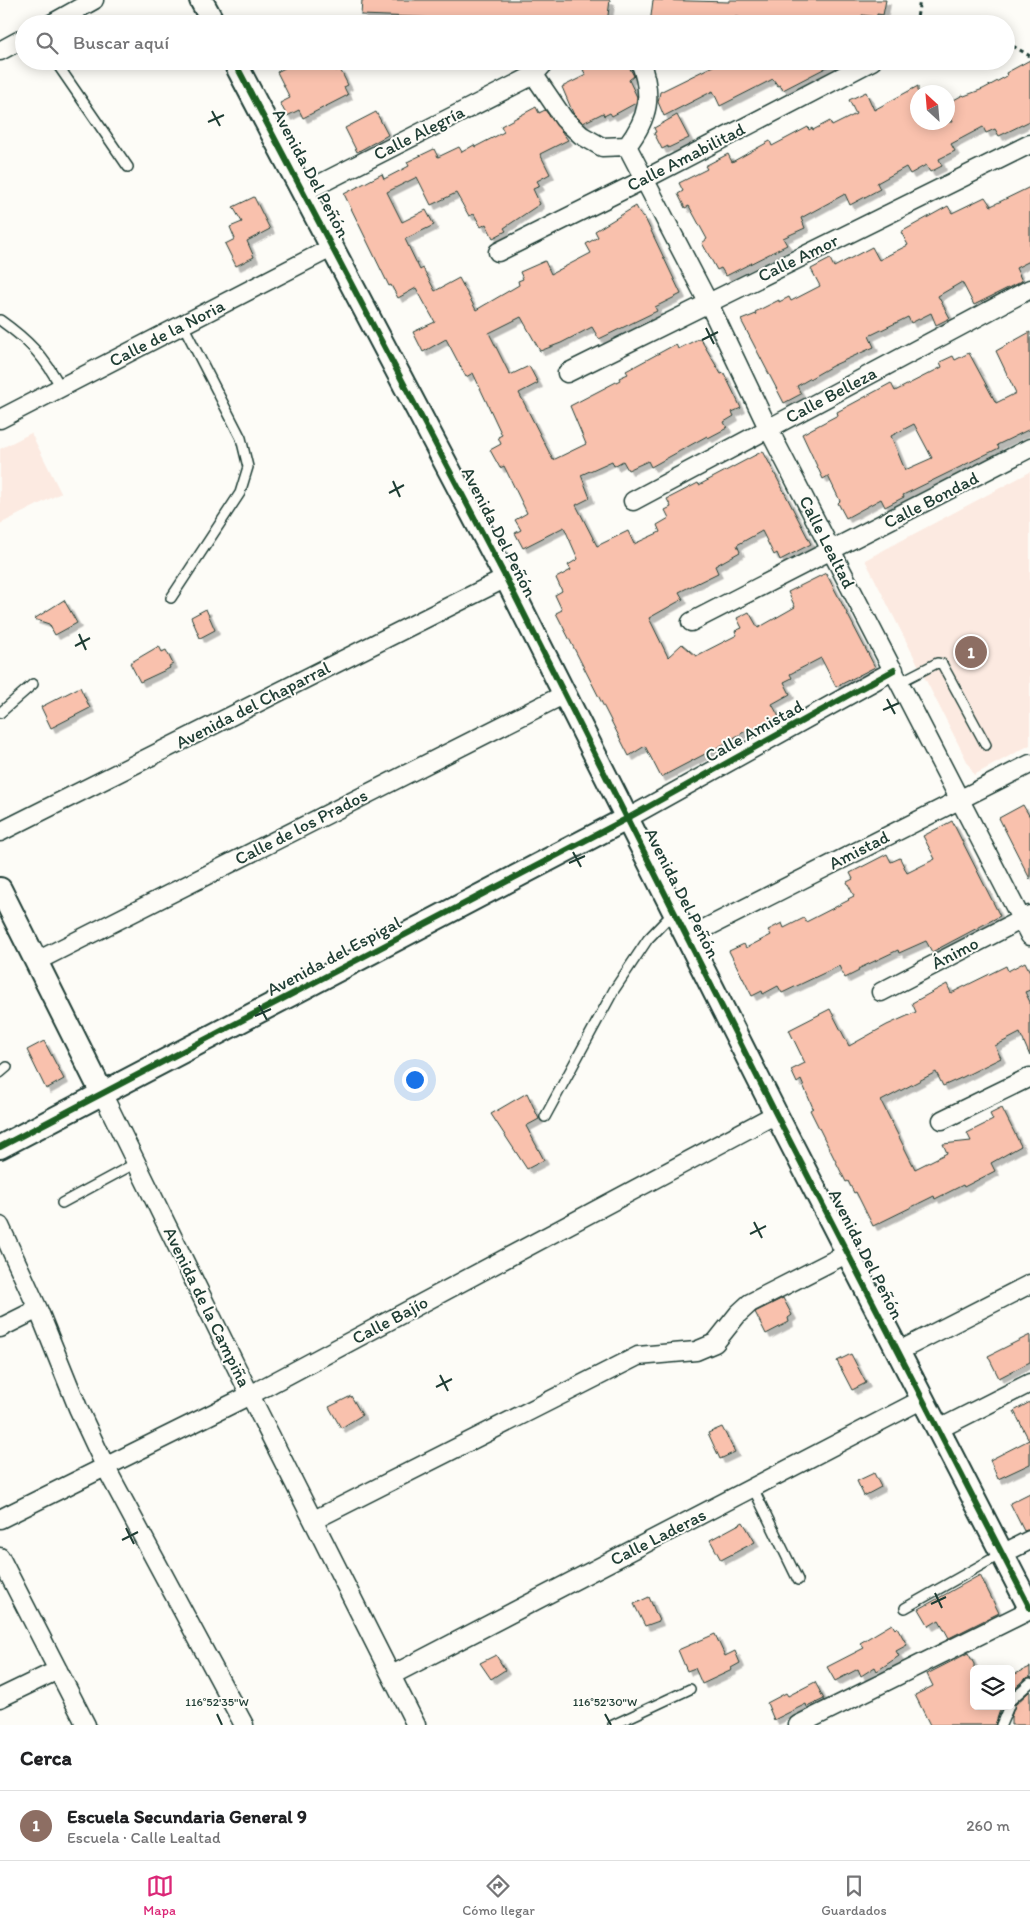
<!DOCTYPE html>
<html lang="es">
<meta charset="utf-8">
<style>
body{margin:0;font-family:Itim,sans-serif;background:#f2f2f2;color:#202124}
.controls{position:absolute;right:15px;bottom:15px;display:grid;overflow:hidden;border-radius:8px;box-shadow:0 2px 12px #0003}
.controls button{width:45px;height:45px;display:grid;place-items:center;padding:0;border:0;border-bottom:1px solid #e0e0e0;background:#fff;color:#202124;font:25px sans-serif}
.compass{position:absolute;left:910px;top:85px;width:45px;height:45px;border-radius:50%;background:#fff;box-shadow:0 2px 12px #0003;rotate:334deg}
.you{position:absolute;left:414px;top:1079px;width:18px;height:18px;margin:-12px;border:4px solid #fff;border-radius:50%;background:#1a73e8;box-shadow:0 0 0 8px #1a73e833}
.badge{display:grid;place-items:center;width:32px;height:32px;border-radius:50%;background:#db2777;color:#fff;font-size:16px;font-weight:700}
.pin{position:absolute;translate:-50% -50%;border:2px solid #fff;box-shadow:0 1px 5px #0006}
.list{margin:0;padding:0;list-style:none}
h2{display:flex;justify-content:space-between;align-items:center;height:65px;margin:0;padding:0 20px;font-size:21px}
h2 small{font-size:16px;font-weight:400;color:#757577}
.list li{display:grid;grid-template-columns:32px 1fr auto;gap:15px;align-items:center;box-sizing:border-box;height:70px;padding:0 20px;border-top:1px solid #e0e0e0}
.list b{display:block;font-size:19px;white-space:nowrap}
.list p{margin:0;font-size:16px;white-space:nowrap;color:#757577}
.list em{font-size:16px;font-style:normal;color:#757577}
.icon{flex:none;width:28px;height:28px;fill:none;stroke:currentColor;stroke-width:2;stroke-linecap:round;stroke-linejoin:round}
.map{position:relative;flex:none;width:1030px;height:1725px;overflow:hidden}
.search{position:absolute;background:#fff;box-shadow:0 2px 12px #0003;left:15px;right:15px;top:15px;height:55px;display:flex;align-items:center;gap:12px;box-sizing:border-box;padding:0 18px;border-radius:28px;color:#757577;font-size:19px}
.sheet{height:135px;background:#fff}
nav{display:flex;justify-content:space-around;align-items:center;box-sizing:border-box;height:70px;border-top:1px solid #e0e0e0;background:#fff;font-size:14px;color:#757577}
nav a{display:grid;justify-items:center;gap:2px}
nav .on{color:#db2777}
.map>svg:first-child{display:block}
.built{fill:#fceae1}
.building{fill:#f9c1ad;stroke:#1f3d34;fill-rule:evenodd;filter:url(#shadow)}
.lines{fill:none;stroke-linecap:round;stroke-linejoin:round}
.service-casing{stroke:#1f3d34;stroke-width:12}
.minor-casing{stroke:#1f3d34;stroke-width:21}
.tertiary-casing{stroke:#1f3d34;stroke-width:26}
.path{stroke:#1f3d34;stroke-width:3;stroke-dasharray:4 4;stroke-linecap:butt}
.service{stroke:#fdfcf7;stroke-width:9}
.minor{stroke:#fdfcf7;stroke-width:18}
.tertiary{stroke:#fdfcf7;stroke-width:22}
.cycleway-casing{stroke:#fdfcf7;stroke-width:9}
.cycleway{stroke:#1b5e20;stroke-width:6}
.ticks{fill:none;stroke:#1f3d34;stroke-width:2}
.labels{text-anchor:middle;stroke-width:4;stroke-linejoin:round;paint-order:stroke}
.street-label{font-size:18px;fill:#1f3d34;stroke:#fdfcf7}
.ticks-label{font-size:12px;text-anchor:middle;fill:#1f3d34;stroke:#fdfcf7;stroke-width:4;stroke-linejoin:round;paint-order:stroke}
</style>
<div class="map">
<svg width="1030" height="1725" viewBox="0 0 1030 1725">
<defs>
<filter id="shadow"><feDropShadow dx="4.5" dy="4.5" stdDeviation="0" flood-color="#0004"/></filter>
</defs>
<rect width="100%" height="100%" fill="#fdfcf7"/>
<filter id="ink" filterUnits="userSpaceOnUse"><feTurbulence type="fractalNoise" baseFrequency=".02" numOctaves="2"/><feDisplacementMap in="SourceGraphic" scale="10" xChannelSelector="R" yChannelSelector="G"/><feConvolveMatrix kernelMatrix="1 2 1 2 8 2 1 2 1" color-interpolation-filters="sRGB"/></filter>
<g filter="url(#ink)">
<path class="built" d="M31 433 61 493 0 524V449Z
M1030 472V745L974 775 865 560Z"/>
<path class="building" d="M362 0H610L607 23 599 24 361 15Z
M653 0 729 2V0H886L883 15 877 14V17L862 15 861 24H779V21L735 17 734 24H650Z
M1030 60V121L999 136 995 129 986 133 983 127 951 144 955 151 939 159 942 166 930 172 926 165 910 174 906 167 877 183 880 189 850 205 845 194 801 218 805 228 783 238 787 245 726 276 721 268 717 270 702 243 707 239 689 206 685 208 678 194 683 191 679 183 707 169 705 166 728 154 732 162 770 141 772 146 808 127 809 130 812 128 813 130 830 121 832 126 856 114 849 100 866 92 874 110 918 86V122H953L948 112V103L963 95 964 96 983 89 1007 76 1006 73Z
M298 61H331L336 71 340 69 348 85 344 87 348 95 303 118 299 110 287 116 280 103 290 98 277 72Z
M586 61H626L634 76 629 80 637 97 636 103 612 116 610 113 604 116 603 113 583 123 573 113 562 87 586 75 583 70 588 67Z
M723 61H839L783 90 780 85 778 86 773 79 720 106 713 91 664 116 658 102 660 92Z
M536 107 539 113 545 110 568 140 540 154 550 174 537 181 540 186 533 189 540 204 504 228 506 231 493 238 486 224 481 227 474 214 469 216 456 193 431 205 417 177 387 192 402 222 426 210 434 225 405 239 420 270 423 268 435 291 459 278 476 310 519 285 518 281 523 279 520 272 545 261 551 274 591 253 586 244 598 237 595 231 636 206 642 217 644 216 681 294 655 307 657 311 599 339 592 327 561 343 540 351 521 317 489 333 510 375 529 366 538 383 519 393 553 460 586 444 570 406 620 380 619 378 628 374 626 371 676 344 678 349 700 338 721 374 724 373 741 408 732 412 734 416 724 422 727 428 708 438 707 436 651 467 648 461 628 470 623 461 614 466 612 461 581 475 590 498 576 505 597 546 628 531 634 544 660 532 657 525 669 518 665 510 671 507 667 499 698 483 699 485 763 451 811 544 780 560 777 553 774 555 762 531 737 545 740 552 715 566 718 573 679 592 683 599 649 618 668 657 682 644 696 656 737 635 735 631 742 628 737 618 749 612 758 628 795 607 788 592 826 573 875 667 836 687 821 658 790 674 792 678 784 682 790 694 772 704 779 717 752 730 751 728 728 741V742L661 777 645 746 629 756 556 613 562 610 555 595 562 591 556 578 571 570 568 565 578 559 564 527 523 548 515 533 521 530 515 520 527 513 504 466 500 468 490 450 501 444 498 437 502 435 473 373 466 377 446 339 423 352 413 332 435 322 416 288 398 298 391 285 389 286 344 194 382 174 384 179 409 166 407 162 434 149 438 157 459 147 462 152 474 145 475 147 504 132 501 126Z
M376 112 388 135 357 152 345 128Z
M677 115 689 138 668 148V146L662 149 654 133 656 132 654 128Z
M1030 187V261L1016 268 1022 281 974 305 962 282 938 296 950 318 936 325 931 313 911 323 908 317 869 336 874 347 832 366 797 386 801 394 784 403 741 320 756 314 755 312 779 300V302L789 297 791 301 820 286 811 269 830 259 834 267 872 247 879 260 908 245 901 232 948 206 952 213 985 197 991 206Z
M254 197 270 229 247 241 254 257 236 266 225 244 235 239 230 227 242 222 233 207Z
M1030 332V429L997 445 999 448 903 495 904 497 885 507 881 499 846 518 838 503 840 501 828 476 823 479 802 434 838 415 837 412 891 383 895 391 942 367 940 362 953 356 955 360 969 353 996 403 1016 393 996 351ZM914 424 932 458 905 470 891 436Z
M64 600 77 623 55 635 49 624 34 619Z
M206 609 215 630 200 638 191 617Z
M159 646 162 652 166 650 173 664 169 666 170 668 140 682 130 663Z
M80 687 90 708 51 728 41 707Z
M1023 805 1030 817V879L999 818Z
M952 821 1000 916 932 952 926 941 899 953 898 950 858 969 859 971 845 978 839 966 782 993 778 986 763 994 762 991 752 996 729 951 744 944 746 948 771 935 768 930 782 923 784 928 804 918 806 922 849 900 848 899 854 896 847 882 853 879 850 873 887 854 891 862 900 858 907 873 935 859 923 836Z
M1025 962 1030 972V990L1025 992 1030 1002V1056L1020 1033 995 1046 1001 1058 963 1077 943 1086 936 1072 881 1101 915 1169 947 1153 943 1144 971 1141 967 1133 993 1120 990 1114 1002 1108 1021 1146 991 1163 995 1171 964 1187 963 1185 935 1199 934 1196 873 1226 856 1192 854 1193 848 1181 846 1182 810 1110 813 1108 801 1080 797 1083 791 1070 805 1063 789 1030 830 1009 849 1046 887 1025 916 1012 912 1003 947 984 951 993 1006 966 1008 971Z
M44 1041 64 1079 46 1089 27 1050Z
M527 1093 539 1119 526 1126 544 1160 527 1169 491 1114Z
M783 1298 792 1315 788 1318 789 1322 766 1334 755 1312Z
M1030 1335V1362L999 1378 988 1356Z
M851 1354 866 1383 852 1390 837 1361Z
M351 1396 362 1415 341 1428 329 1407Z
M1030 1402V1464L998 1479 990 1460 1029 1440 1014 1411Z
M722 1427 735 1452 720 1459 708 1433Z
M874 1473 881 1487 864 1496 857 1481Z
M1030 1493V1529L1024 1531 1010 1503Z
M743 1522 755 1542 721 1560 710 1540Z
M980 1575 999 1613 949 1638 939 1620 929 1626 919 1609Z
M649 1597 659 1621 645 1626 634 1604Z
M892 1624 895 1629 897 1627 907 1645 896 1651 899 1656 877 1671 875 1667 861 1676 858 1669 835 1681 827 1667 864 1648 860 1643Z
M715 1634 725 1656 735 1651 740 1663 731 1668 732 1670 702 1684 695 1668 687 1671 678 1650Z
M968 1653 974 1664V1706H998L1000 1710 995 1725H930L915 1695 933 1686 927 1674Z
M496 1655 505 1670 491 1679 480 1663Z
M1030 1667V1677L1026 1678 1011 1691V1676Z
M815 1682 824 1699 807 1707 806 1704 774 1720 767 1703 786 1693 788 1696Z
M1030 1691V1725H1011V1717L1015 1705Z"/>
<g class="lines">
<defs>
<path id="service" d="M55 61 128 167
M0 320C28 340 45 357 61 388
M171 598 240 493 248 467 241 438 183 325
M900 682 937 663 942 664 986 745
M0 713 33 684
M0 1073 7 1067
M545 1117 614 990 648 939 673 913
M62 1203 136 1163
M753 1488 798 1580
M905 1608 1001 1554
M1011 1700 1030 1683
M613 1725 690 1689
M1001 1725 1009 1706"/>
<path id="minor" d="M51 24 94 0
M0 51 24 38
M534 75 564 119 581 135 602 147 627 146
M627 146 708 302 768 428 1030 936
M627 146C649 117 653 96 640 61
M304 192 534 75 546 61
M498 252 645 179 872 61
M567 373 1030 144
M0 419 333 247
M633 501 1030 289
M691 622 1030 448
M628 818 894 670
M0 832 506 578
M688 937 1030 764
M37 961 565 694
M881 992 1030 915
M102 1093 250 1395 416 1725
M942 1120 1030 1077
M0 1226 38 1309
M0 1328 38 1309 78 1408 106 1468 244 1725
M899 1351 1030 1284
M939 1429 1030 1383
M0 1519 250 1395 776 1114
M314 1520 638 1356 696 1351 715 1343 738 1314 750 1303 848 1253
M1002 1554 1030 1540
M0 1557 86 1725
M392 1675 923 1399
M0 1698 58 1670
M798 1725 1030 1610"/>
<path id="tertiary" d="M201 0 214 24
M234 61 506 578 776 1114 1030 1608
M0 889 102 1093
M0 1147 628 818"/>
</defs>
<use href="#service" class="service-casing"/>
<use href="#minor" class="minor-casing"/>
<use href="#tertiary" class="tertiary-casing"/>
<path class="path" d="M916 24 920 0
M1006 42 1030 56"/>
<use href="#service" class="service"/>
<use href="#minor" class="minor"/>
<use href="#tertiary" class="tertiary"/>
<defs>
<path id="cycleway" d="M234 61 506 578 776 1114 1030 1608
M0 1147 628 818 894 670"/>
</defs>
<use href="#cycleway" class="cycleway-casing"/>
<use href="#cycleway" class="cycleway"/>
</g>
</g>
<path class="ticks" d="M212 111 220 126M208 122 224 115M706 328 714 344M702 340 718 332M393 481 400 497M389 493 404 485M79 634 86 650M75 646 90 638M887 699 895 714M883 710 899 703M573 852 581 867M569 863 585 856M259 1005 267 1020M255 1016 271 1009M754 1222 762 1238M750 1234 766 1226M440 1375 448 1391M436 1387 452 1379M126 1528 134 1544M122 1540 138 1532M935 1593 942 1608M931 1604 946 1597M217 1714 222 1725M605 1714 611 1725"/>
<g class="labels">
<g class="street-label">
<text transform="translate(419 133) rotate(-27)" y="6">Calle Alegría</text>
<text transform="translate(686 157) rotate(-27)" y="6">Calle Amabilitad</text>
<text transform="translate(311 173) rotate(62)" y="6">Avenida Del Peñón</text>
<text transform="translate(798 258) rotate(-26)" y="6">Calle Amor</text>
<text transform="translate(167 333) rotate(-27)" y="6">Calle de la Noria</text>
<text transform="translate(831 395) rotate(-28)" y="6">Calle Belleza</text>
<text transform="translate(931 500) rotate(-27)" y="6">Calle Bondad</text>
<text transform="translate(499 532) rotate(63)" y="6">Avenida Del Peñón</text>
<text transform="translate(827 542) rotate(63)" y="6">Calle Lealtad</text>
<text transform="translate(253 705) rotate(-27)" y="6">Avenida del Chaparral</text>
<text transform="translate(754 731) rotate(-29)" y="6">Calle Amistad</text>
<text transform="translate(301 827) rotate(-27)" y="6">Calle de los Prados</text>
<text transform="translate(859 850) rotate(-27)" y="6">Amistad</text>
<text transform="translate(682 893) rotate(63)" y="6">Avenida Del Peñón</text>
<text transform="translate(955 953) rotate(-27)" y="6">Ánimo</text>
<text transform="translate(334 956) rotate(-28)" y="6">Avenida del Espigal</text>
<text transform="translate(866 1254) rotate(63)" y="6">Avenida Del Peñón</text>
<text transform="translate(207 1307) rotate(64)" y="6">Avenida de la Campiña</text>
<text transform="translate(390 1320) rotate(-28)" y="6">Calle Bajío</text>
<text transform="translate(658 1537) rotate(-27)" y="6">Calle Laderas</text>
</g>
</g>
<g class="ticks-label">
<text x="217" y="1706">116°52'35"W</text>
<text x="605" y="1706">116°52'30"W</text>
</g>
</svg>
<div class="controls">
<button><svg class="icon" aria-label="layers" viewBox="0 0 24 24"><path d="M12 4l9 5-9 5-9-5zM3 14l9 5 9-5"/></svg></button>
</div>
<svg class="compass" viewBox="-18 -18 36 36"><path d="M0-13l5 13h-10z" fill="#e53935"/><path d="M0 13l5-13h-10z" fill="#757577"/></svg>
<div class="you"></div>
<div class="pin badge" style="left:971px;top:652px;background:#8d6e63">1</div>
<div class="search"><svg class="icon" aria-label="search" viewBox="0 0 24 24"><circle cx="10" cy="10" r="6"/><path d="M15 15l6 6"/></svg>Buscar aquí</div>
</div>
<section class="sheet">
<h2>Cerca<small></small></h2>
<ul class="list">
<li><span class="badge" style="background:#8d6e63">1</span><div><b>Escuela Secundaria General 9</b><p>Escuela · Calle Lealtad</p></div><em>260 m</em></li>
</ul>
</section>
<nav>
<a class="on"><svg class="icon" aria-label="map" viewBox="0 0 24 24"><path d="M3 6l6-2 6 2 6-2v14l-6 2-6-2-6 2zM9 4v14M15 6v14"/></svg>Mapa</a>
<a><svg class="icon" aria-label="directions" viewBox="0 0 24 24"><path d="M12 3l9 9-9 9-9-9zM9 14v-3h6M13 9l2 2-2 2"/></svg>Cómo llegar</a>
<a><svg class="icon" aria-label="saved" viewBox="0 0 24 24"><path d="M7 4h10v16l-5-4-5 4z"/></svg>Guardados</a>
</nav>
